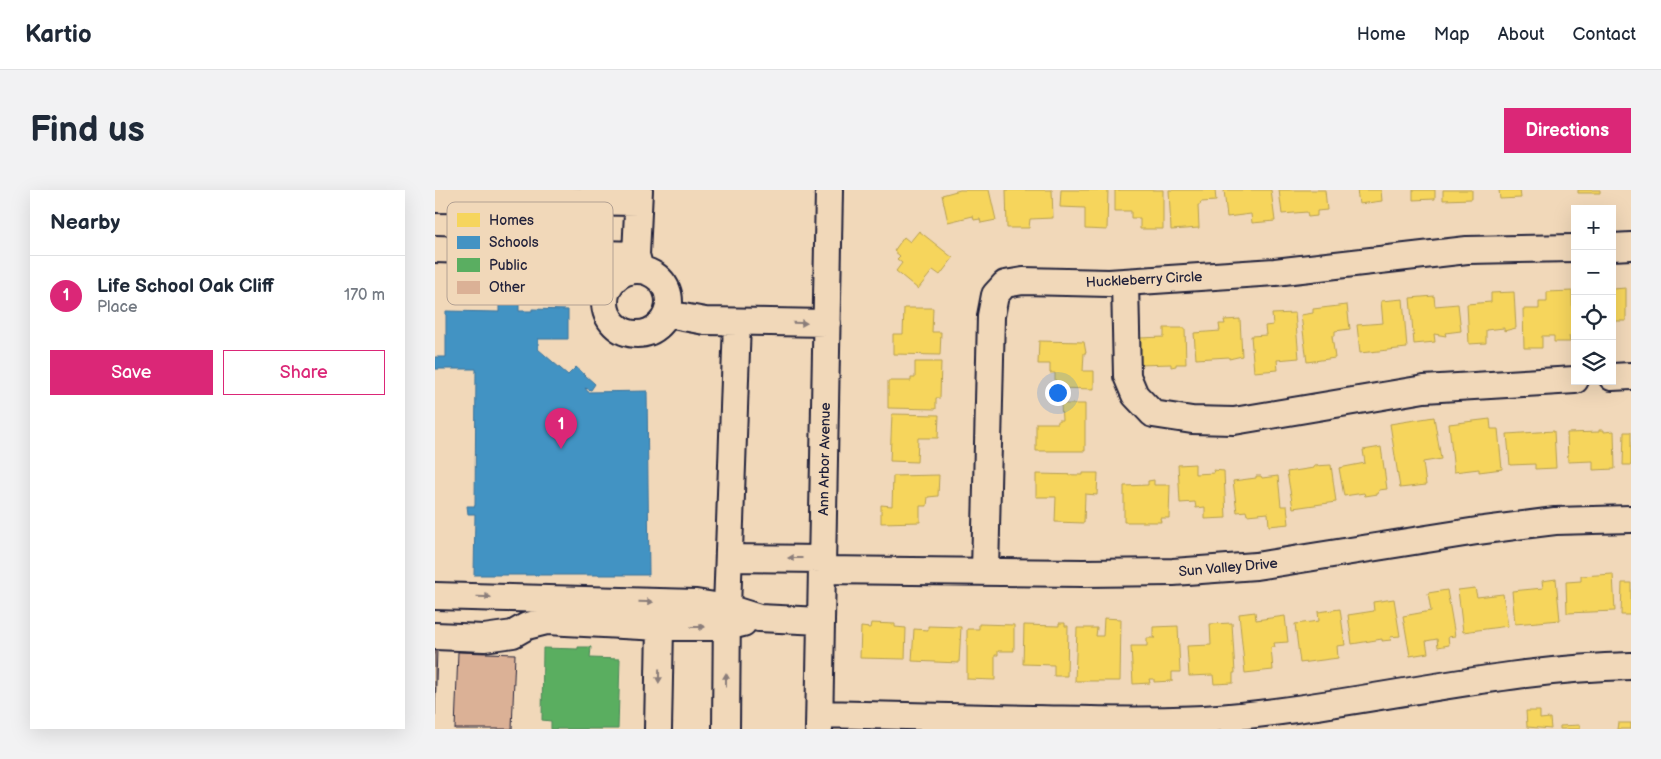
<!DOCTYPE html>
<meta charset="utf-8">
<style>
body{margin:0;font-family:"Balsamiq Sans",sans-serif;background:#f2f2f3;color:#1f2937}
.controls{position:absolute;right:15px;top:15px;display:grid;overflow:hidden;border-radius:0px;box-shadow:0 5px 20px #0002}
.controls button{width:45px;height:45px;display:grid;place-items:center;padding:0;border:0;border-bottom:1px solid #e0e1e3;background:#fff;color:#1f2937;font:25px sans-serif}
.you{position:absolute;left:622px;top:202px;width:18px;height:18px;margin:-12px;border:4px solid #fff;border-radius:50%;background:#1a73e8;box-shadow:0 0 0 8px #1a73e833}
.badge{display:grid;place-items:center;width:32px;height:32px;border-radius:50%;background:#db2777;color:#fff;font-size:16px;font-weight:700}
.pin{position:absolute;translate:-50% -41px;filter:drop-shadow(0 1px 2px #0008)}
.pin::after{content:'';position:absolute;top:26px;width:18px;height:15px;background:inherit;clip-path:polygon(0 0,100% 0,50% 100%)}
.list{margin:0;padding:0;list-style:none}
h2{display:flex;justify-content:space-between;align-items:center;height:65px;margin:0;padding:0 20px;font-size:21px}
h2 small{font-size:16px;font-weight:400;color:#747a83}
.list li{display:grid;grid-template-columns:32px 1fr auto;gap:15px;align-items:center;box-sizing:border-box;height:80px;padding:0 20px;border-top:1px solid #e0e1e3}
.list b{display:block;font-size:19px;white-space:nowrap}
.list p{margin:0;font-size:16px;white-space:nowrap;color:#747a83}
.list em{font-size:16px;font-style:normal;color:#747a83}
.actions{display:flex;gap:10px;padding:15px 20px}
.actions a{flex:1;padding:11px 0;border:1px solid #db2777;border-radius:0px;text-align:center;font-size:18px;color:#db2777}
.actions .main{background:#db2777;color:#fff}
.icon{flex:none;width:28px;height:28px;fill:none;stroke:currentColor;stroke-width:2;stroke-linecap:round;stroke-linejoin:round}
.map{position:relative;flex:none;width:1196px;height:539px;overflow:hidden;border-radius:0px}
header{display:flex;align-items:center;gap:30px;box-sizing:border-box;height:70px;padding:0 25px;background:#fff;border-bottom:1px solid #e0e1e3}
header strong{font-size:24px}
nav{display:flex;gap:28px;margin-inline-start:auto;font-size:18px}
.intro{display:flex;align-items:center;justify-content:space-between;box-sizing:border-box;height:120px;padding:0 30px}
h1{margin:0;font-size:35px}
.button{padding:12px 22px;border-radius:0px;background:#db2777;color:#fff;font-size:18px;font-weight:700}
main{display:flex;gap:30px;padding:0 30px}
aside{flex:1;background:#fff;border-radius:0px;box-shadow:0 5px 20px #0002}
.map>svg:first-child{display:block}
.homes{fill:#f6d55c;stroke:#b69f52}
.schools{fill:#4393c3;stroke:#39719a}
.public{fill:#5aae61;stroke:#498456}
.building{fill:#dbb196;stroke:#22223b}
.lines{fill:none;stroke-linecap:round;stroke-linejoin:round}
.minor-casing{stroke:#22223b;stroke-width:30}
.minor{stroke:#f1d8b9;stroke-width:26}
.oneway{fill:#8a7d7a}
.labels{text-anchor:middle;stroke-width:5;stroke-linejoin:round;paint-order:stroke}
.street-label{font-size:14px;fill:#22223b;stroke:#f1d8b9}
.key{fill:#f1d8b9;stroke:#b3a193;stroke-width:1}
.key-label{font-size:14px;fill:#22223b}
</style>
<header>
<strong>Kartio</strong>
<nav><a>Home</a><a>Map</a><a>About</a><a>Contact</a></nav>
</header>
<div class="intro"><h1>Find us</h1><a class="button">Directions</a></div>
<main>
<aside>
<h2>Nearby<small></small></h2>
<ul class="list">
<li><span class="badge">1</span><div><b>Life School Oak Cliff</b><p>Place</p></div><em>170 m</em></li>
</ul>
<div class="actions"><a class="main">Save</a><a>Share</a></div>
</aside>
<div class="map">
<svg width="1196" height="539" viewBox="0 0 1196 539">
<rect width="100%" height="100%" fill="#f1d8b9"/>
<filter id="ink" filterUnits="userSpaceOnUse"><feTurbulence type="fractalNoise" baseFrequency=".02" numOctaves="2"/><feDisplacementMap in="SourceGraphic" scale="10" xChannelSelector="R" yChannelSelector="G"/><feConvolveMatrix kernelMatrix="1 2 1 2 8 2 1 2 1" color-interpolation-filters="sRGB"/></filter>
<g filter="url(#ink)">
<path class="homes" d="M525 0H554L561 30 546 33 545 29 539 30 538 26 513 32 507 5Z
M571 0H617L618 28 595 29 594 38H572Z
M626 0H673L672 40 650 39V18L625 17Z
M680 0H728V39H705V28H696V21H680Z
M734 0H780L781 11 766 12 765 15H763L764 38 736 40Z
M789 0H836L840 31 817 33 816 24 792 27Z
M844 0H890L892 20 882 21V26L873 27 872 22 847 24Z
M922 0H946L947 11 924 14Z
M978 0H1000V9L978 10Z
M1008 0H1037V9L1008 10Z
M1064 0H1085L1086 8 1065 9Z
M1143 0H1165V3H1143Z
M484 41 518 68 505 85 498 80 483 99 461 81 467 73 462 69 465 66 459 61 469 47 475 52Z
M1191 98V131H1177V99Z
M1137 101 1138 146H1134L1135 152H1119V146H1107V158H1089L1088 119H1104V112H1112V102Z
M1079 102 1081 138 1069 141V138L1051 140V153L1034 154 1032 114 1056 112V103Z
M999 106 1000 116 1023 114 1026 141 1010 143 1011 146 999 144 1000 152 979 154 975 108Z
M968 109 972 158 925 163 922 135 948 133 946 111Z
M912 115 915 139 900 141V146H897L900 168 872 172 866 125 878 123V119Z
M469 118H498L497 142H506L505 165 458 164V144H468Z
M860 123 864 168 842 170 843 180 819 182 816 146 831 145 830 136 838 135 837 124Z
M805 129 807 166 794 169V167L761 169 759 143 785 141 784 134H790L789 130Z
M729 138H750L751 174H741V176L736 177V174L704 175V148L729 147Z
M604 151 649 152 651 163H649L648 181H659V199L620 198V183H615V174H603Z
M480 172H506L505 208H501V219L453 218V191H476V188H480Z
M626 214H650V261H601V233H623V230H627Z
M457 224 504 225 503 248H483L482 272 455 271Z
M999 227 1006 269 988 272 991 295 965 298 955 234Z
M1055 229 1056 239H1063L1067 279 1044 282V279L1019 282 1014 234Z
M1164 240H1169V242L1179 241 1180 279 1158 280V271L1133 272 1132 243 1164 242Z
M1119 241 1121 278 1100 279V274L1075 275 1072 244Z
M1189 242H1196V275H1188Z
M946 257 952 299 944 300 943 304 930 306 929 303 909 306 904 278 930 273 928 260Z
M760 274V284L779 283 778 280 789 281 791 328 770 329V317L761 318 760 312 745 313 743 275Z
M896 275 901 312 858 318 852 282 879 278V276Z
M648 283H663L662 305 650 304 649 333 620 332 621 307H601V284L648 285Z
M504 285 503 306 493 307 492 316H485V332L446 333V315L457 316 458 286Z
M821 286H826L827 288 843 286 846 316H852L854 334 834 336 833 323 812 325 811 321 802 322 798 291 821 288Z
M719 290V295H735L734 328H725L726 332H689V296L713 295V291Z
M1178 384 1180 421 1132 423 1131 392 1146 391V386Z
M1121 389 1125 430 1080 434 1077 401 1108 398 1107 391Z
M1187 393H1196V425H1186Z
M1040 398 1042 407 1068 404 1073 436 1028 442 1023 400Z
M1012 400 1020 446 1013 447 1014 455 1003 457 1002 449 991 451 993 463 975 466 968 426 996 421 993 403Z
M959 409 965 446 955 447 956 450 947 451V449L917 454 913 425 939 421 938 412Z
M905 419 910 455 902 456 903 468 865 473 860 434 884 431 883 422Z
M820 422 821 430 850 426 853 452 839 453 840 457H836L838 480 810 483 804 424Z
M669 428 686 429 685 491H640L642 438H662L661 446H668Z
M436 433 460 434V437L471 438 470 469 425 468 426 437 435 438Z
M624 433H630V436H633L632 486H619V475L588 474 589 435 624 436Z
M797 433 800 483H798V493L779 494 778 485 754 486 752 456 776 455 775 434Z
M544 434 579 435V461H563V465H560V490L532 489V439H544Z
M493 436 526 437 524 473 477 471 479 439 493 440Z
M743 436 745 482H737V491L719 492V489H714L715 493 698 494 696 456H712V448H720L718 447V437Z
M1091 521H1105V529L1115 528 1116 539 1092 537Z
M1183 533H1196V539H1182Z
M1145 535V539H1125V536Z"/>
<path class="schools" d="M64 77H84V121H97V119L133 120V149H103V159L133 185 141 177 160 194 156 200 150 198 153 202 212 201 214 385H39L40 324H33L32 316H40L41 179H0V167H11V121L64 122Z"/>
<path class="public" d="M143 457H156L155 468 185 469 183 539H116V531L107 530 108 458 143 459Z"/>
<path class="building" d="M0 460H2L0 525Z
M23 462 80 464 77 539H20Z"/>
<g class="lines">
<defs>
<path id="minor" d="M204 0 201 65 205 79
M0 9 203 12
M1177 57 1196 56
M0 59 201 65
M170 112a32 32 0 1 1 64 0a32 32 0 1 1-64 0Z
M690 92 692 186 700 205 718 224 757 230 799 231 989 199 1140 190
M232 124 270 131 392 133
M1177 187 1196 186
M294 368 387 369
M387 380 648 383 738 382 821 376 1042 341 1120 331 1196 329
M550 382 556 126 560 105 570 94 588 91 674 93 840 82 1032 60 1140 58
M0 406 261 413 292 418 324 428 386 431
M0 446 49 448 78 444 92 436 112 431 225 437H292L308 433
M385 524C455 526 526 527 597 529 655 530 712 532 769 529 913 519 1052 479 1196 476
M223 539 225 437
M291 539 292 418 302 132
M384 539 394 0"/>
</defs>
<use href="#minor" class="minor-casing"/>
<use href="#minor" class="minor"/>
</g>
<defs><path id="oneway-solid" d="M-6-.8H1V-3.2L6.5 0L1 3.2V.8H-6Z" transform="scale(1.25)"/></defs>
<g class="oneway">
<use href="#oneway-solid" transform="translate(365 133) rotate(1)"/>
<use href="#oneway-solid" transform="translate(360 368) rotate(-180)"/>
<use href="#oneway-solid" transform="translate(49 407) rotate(2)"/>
<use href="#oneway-solid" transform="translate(211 412) rotate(2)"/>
<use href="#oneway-solid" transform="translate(263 437)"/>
<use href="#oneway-solid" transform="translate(224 486) rotate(91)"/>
<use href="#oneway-solid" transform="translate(291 490) rotate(-90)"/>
</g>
</g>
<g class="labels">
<g class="street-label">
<text transform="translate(709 89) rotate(-3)" y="5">Huckleberry Circle</text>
<text transform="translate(389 269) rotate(-89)" y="5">Ann Arbor Avenue</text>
<text transform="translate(793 377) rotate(-5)" y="5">Sun Valley Drive</text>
</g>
</g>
<rect x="12" y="12" width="166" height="103" rx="8" class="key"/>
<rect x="22" y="23" width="23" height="14" fill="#f6d55c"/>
<rect x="22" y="46" width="23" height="13" fill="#4393c3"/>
<rect x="22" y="68" width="23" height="14" fill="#5aae61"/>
<rect x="22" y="91" width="23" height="13" fill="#dbb196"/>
<g class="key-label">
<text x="54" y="35">Homes</text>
<text x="54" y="57">Schools</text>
<text x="54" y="80">Public</text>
<text x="54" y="102">Other</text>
</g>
</svg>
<div class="controls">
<button>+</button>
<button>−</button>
<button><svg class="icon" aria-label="locate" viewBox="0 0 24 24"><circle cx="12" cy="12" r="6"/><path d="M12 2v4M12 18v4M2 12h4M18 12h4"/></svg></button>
<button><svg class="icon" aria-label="layers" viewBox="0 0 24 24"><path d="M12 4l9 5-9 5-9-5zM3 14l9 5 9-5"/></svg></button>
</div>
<div class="you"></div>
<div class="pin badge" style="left:126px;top:259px">1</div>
</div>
</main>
